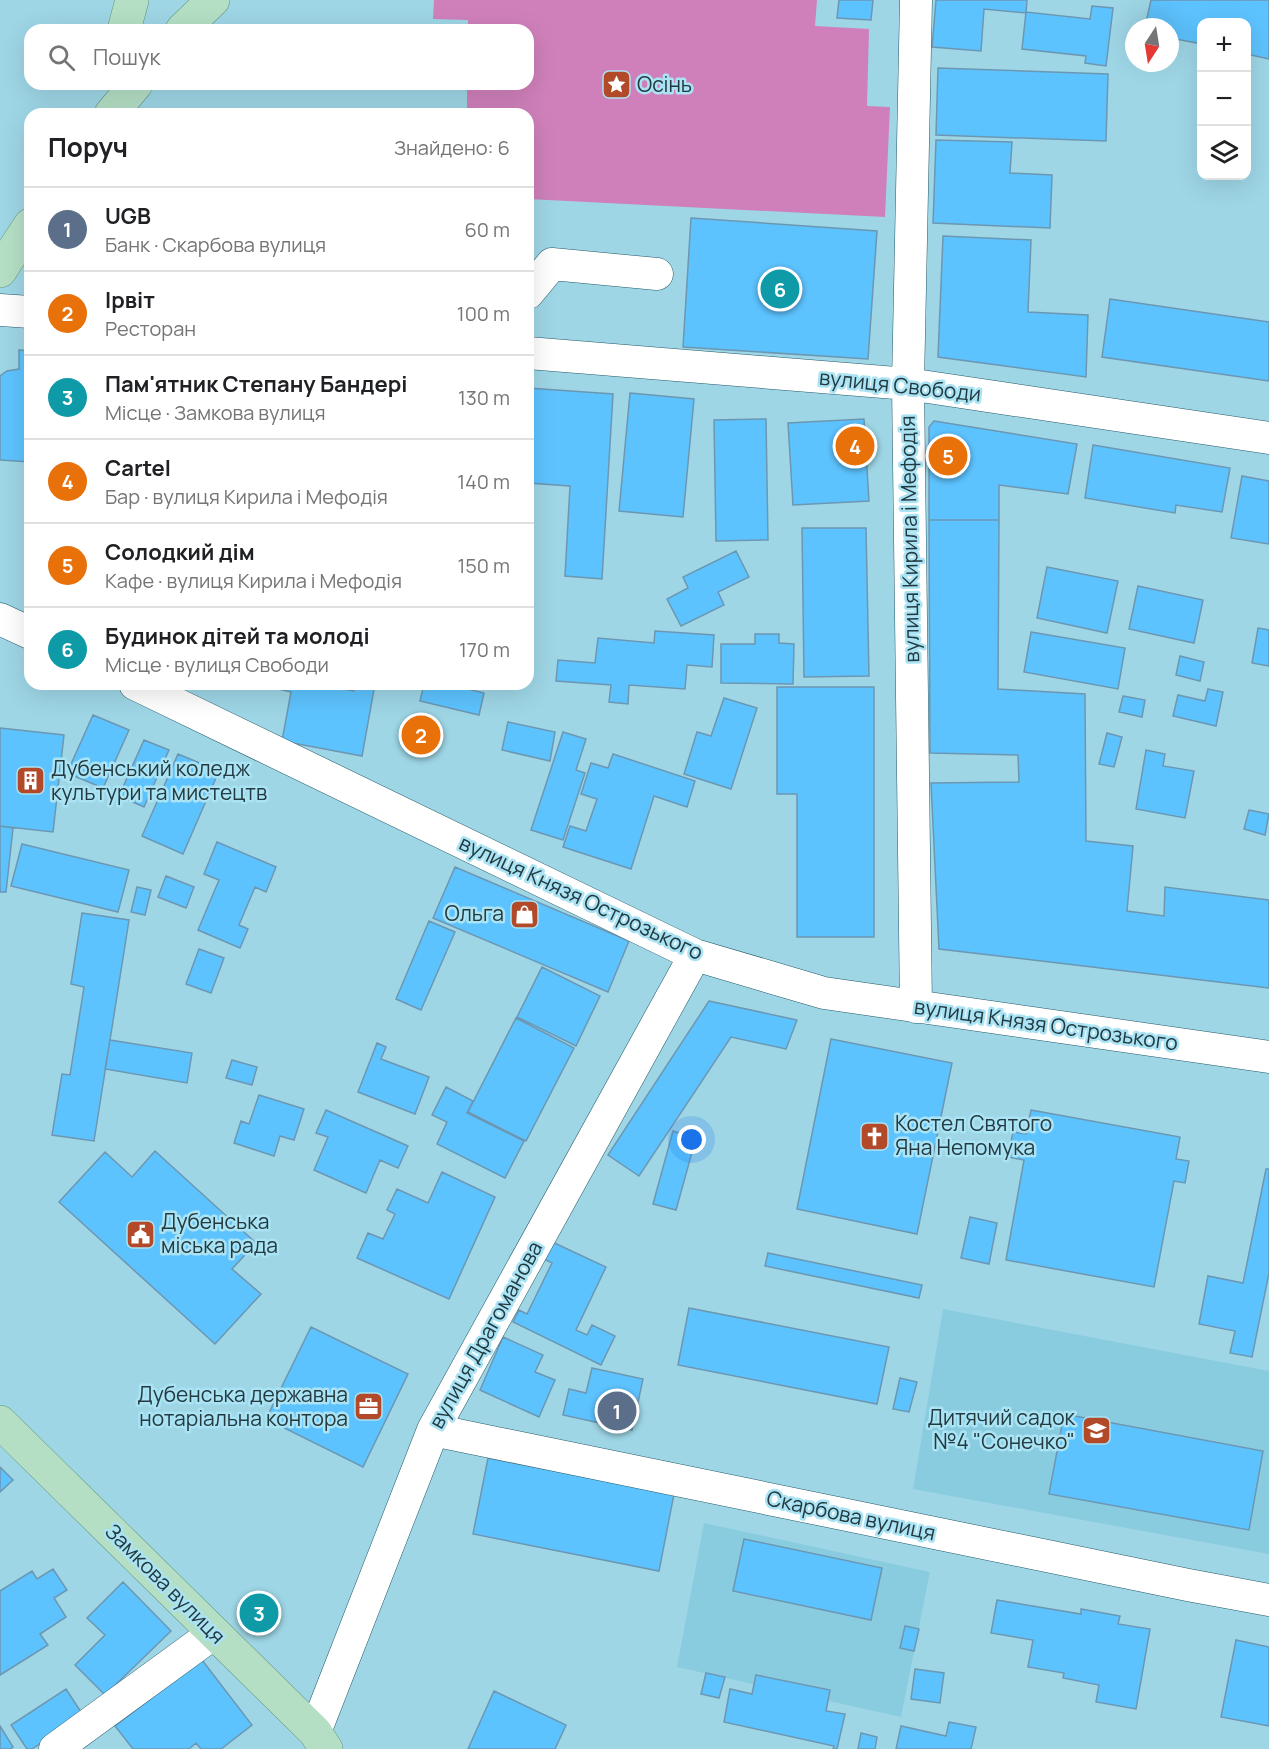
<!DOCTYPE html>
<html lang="uk">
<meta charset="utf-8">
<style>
body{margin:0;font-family:Manrope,sans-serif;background:#f6f6f6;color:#202124}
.controls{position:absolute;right:18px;top:18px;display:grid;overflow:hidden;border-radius:12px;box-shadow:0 6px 24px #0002}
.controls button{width:54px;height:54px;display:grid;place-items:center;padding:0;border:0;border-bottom:2px solid #e0e0e0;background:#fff;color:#202124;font:30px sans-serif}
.compass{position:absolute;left:1125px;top:18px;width:54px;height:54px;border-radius:50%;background:#fff;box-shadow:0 6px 24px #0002;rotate:192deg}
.you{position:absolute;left:692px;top:1140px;width:21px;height:21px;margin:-15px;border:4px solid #fff;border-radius:50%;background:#1a73e8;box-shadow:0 0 0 9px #1a73e833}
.badge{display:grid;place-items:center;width:39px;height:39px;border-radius:50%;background:#b24929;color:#fff;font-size:20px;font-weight:700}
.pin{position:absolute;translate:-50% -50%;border:3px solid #fff;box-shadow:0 2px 6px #0006}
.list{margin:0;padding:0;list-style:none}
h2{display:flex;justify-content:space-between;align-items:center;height:78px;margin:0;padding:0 24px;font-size:26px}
h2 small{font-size:20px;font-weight:400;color:#757577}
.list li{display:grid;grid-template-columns:39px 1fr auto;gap:18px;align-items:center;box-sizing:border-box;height:84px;padding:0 24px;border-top:2px solid #e0e0e0}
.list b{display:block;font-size:22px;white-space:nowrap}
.list p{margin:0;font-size:20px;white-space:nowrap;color:#757577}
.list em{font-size:20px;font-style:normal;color:#757577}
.icon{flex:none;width:33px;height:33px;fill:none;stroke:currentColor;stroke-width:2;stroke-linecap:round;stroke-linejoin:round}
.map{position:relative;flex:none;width:1269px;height:1749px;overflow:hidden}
.search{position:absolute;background:#fff;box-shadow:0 6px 24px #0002;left:24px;top:24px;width:510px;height:66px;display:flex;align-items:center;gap:15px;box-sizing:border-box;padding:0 21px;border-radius:18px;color:#757577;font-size:22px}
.panel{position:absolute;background:#fff;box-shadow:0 6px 24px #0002;left:24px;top:108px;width:510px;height:582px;border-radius:18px}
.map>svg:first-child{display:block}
.built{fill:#8accdf}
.green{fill:#cf80ba}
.building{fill:#5dc3ff;stroke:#6c97b2;stroke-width:1.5}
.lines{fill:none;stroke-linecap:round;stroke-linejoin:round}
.minor-casing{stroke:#235a69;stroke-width:33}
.major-casing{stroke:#61977e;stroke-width:34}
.minor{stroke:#fff;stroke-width:32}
.major{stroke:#b4dfc5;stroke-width:33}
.labels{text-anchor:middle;stroke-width:5;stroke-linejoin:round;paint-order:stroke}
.poi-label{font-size:21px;fill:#233a41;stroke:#aae3f3;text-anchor:start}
.street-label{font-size:21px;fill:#233a41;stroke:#aae3f3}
</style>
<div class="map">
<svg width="1269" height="1749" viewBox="0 0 1269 1749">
<rect width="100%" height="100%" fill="#9ed6e6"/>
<path class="built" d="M943 1309 1269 1371V1554L913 1489Z
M704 1523 930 1572 901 1717 677 1667Z"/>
<path class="green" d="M434 0H817L815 26 869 29 867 106 890 107 885 217 528 199V114H467V84H528V30H468V20L433 19Z"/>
<path class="building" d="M839 0H873L871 20 837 18Z
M936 0H1027L1026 13 984 9 981 51 932 47Z
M1151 0H1269V59L1246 54V22H1202V44L1170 38V27H1145Z
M1092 6 1113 8 1106 66 1085 63 1086 56 1022 49 1026 12 1090 19Z
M938 68 1108 74 1106 141 936 135Z
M936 140 1012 142 1010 173 1052 175 1050 228 933 223Z
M691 218 877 231 868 359 683 347Z
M943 236 1031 240 1028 312 1088 315 1086 377 938 357Z
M1110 299 1269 322V381L1102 357Z
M19 350 30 351V462L0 460V376L7 371 19 369Z
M528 388 613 394 602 579 565 576 570 486 528 483Z
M630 393 694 399 683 517 619 511Z
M766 419 768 540 716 541 714 420Z
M864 419 869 501 793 505 788 423Z
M934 421 1077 444 1068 494 999 485V520H929V427Z
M1093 445 1230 468 1222 512 1176 505 1175 513 1085 498Z
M1242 476 1269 481V544L1231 538Z
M929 520H999L998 689 1085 694 1086 841 1133 846 1127 911 1164 916 1165 887 1269 900V988L939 949 931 783 1019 782 1018 755 930 753Z
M802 528H866L869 676 804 677Z
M736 551 749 577 718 592 724 605 681 626 667 599 688 588 683 577Z
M1047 567 1118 581 1107 633 1037 618Z
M1138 586 1203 600 1194 643 1129 629Z
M1258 628 1269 630V666L1252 663Z
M655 631 714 635 712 667 687 665 685 689 629 685 628 704 609 702 611 685 556 681 558 660 595 663 598 638 654 643Z
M1031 632 1125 648 1118 689 1024 672Z
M755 634H779V643L794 644 793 684 721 683V644H755Z
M1180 656 1204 662 1200 681 1176 675Z
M279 684H338L337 688 354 691 355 684H375L362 756 282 741 291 692 278 689Z
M424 684H448L484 693 479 715 420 701Z
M777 687H874V937H797V794H777Z
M1208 689 1223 692 1216 726 1173 716 1178 695 1205 701Z
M1123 696 1145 700 1142 717 1119 712Z
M724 698 757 708 731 789 684 774 697 732 711 736Z
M93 715 129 730 103 788 67 773Z
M508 722 555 732 550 761 502 750Z
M0 728 64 735 53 832 0 826Z
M563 732 586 739 576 770 585 773 563 840 531 830Z
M1107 733 1122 737 1114 767 1099 764Z
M144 740 169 750 144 807 119 796Z
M1146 750 1165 754 1163 766 1194 771 1185 818 1136 809Z
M178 754 219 771 183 854 142 836Z
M613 754 695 781 687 807 654 796 631 869 563 847 570 826 586 831 597 799 581 794 591 763 608 768Z
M1249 810 1269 814 1265 835 1244 829Z
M0 826 13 828 6 892H0Z
M217 842 276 867 266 892 255 887 239 925 248 929 240 948 198 930 219 880 204 874Z
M22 844 129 870 118 912 11 886Z
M455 867 629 941 608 992 433 918Z
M166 876 194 887 186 908 158 897Z
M137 887 151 890 145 915 131 912Z
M82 913 129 920 94 1141 52 1135 62 1074 70 1075 84 987 71 984Z
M429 921 455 932 421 1010 396 999Z
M199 949 224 958 211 993 186 984Z
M542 967 600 996 576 1046 517 1017Z
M709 1001 797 1020 786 1049 731 1037 639 1176 608 1155Z
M516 1018 574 1048 526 1141 468 1112Z
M831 1039 952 1063 917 1234 797 1209Z
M110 1040 192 1053 187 1083 105 1069Z
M377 1043 386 1047 381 1059 429 1077 415 1114 358 1092Z
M232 1060 257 1067 252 1085 226 1078Z
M446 1087 473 1101 467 1113 524 1141 505 1178 437 1144 447 1122 432 1115Z
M259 1095 304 1109 294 1140 280 1136 274 1156 234 1143 241 1121 249 1124Z
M326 1110 408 1146 398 1168 380 1160 366 1193 314 1170 328 1137 316 1133Z
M1031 1110 1180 1137 1176 1159 1189 1161 1185 1183 1174 1181 1154 1287 1006 1260 1024 1160 1008 1157 1013 1132 1026 1134Z
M673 1131 696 1138 676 1210 653 1204Z
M155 1151 256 1243 232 1269 261 1294 215 1344 59 1202 105 1152 132 1177Z
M1266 1169H1269V1273L1252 1357 1230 1353 1235 1331 1199 1324 1208 1276 1243 1283Z
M442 1172 495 1197 449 1299 357 1258 368 1233 383 1239 395 1214 387 1210 397 1189 428 1203Z
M970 1217 997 1223 989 1264 961 1258Z
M548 1240 606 1267 576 1330 587 1335 592 1325 615 1336 601 1365 513 1322 519 1310 527 1314 552 1263 540 1257Z
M768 1253 922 1285 919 1298 765 1266Z
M689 1308 889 1347 877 1404 678 1365Z
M311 1327 408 1374 363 1467 266 1419Z
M503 1337 543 1355 535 1372 555 1380 539 1417 480 1390Z
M592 1368 643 1379 632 1430 563 1415 569 1389 586 1393Z
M900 1378 917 1382 909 1412 893 1409Z
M1064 1414 1263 1451 1249 1530 1049 1494Z
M488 1458 674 1494 659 1571 473 1534Z
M0 1467 13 1480 0 1492Z
M744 1539 882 1568 871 1620 733 1591Z
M53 1569 67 1590 54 1598 66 1617 40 1634 48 1645 0 1675V1591L32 1571 37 1579Z
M123 1582 171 1631 105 1695 75 1665 105 1635 87 1618Z
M997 1600 1081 1614V1609L1120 1616 1118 1624 1150 1629 1136 1709 1096 1702 1099 1685 1063 1678 1064 1673 1028 1667 1033 1640 991 1633Z
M905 1626 919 1629 914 1651 900 1648Z
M1236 1640 1269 1647V1726L1221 1717Z
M202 1660 252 1725 221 1749H201L196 1743 189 1749H133L115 1726Z
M915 1669 944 1673 940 1703 911 1699Z
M706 1673 725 1677 719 1698 701 1694Z
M756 1675 830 1690 826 1711 845 1714 837 1749H833L834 1746 724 1722 730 1689 752 1694Z
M66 1689 83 1715 32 1749H27L11 1725Z
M494 1691 566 1725 555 1749H468Z
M949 1722 976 1727 971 1749H896L901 1726 946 1736Z
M0 1726 13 1747 10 1749H0Z
M861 1733 877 1737 875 1749H858Z"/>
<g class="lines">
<defs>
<path id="minor" d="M916 0 908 384 916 1007
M528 293 552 264 657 274
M0 310 30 312
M528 353 908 384 1269 438
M0 619 30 633
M135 684 695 955 824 993 1269 1057
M433 1430 1188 1585 1269 1600
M315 1732 433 1430 695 955
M55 1749 214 1633"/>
<path id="major" d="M124 30 132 0
M182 30 213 0
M111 114 136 84
M0 271 30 225
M0 1422 315 1732 326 1749"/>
</defs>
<use href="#minor" class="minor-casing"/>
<use href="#major" class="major-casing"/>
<use href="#minor" class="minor"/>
<use href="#major" class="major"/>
</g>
<defs>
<symbol id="sight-square" viewBox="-11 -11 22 22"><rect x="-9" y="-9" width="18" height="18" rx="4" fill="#b24929" stroke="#aae3f3"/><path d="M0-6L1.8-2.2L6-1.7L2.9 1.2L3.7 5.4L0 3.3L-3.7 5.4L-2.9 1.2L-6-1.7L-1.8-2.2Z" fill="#fff"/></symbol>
<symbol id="building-square" viewBox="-11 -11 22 22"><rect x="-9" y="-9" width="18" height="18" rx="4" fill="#b24929" stroke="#aae3f3"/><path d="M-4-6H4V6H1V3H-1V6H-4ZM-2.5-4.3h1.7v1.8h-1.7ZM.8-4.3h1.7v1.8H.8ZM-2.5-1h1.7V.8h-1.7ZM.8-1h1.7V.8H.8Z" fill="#fff"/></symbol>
<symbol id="shop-square" viewBox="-11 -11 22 22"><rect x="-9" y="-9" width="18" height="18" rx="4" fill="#b24929" stroke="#aae3f3"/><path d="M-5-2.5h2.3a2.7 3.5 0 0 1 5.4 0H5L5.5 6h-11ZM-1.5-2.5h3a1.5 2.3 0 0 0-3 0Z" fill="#fff"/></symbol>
<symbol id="church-square" viewBox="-11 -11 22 22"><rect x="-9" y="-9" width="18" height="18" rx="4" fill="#b24929" stroke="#aae3f3"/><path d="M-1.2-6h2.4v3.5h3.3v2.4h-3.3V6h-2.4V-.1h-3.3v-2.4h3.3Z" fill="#fff"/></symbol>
<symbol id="civic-square" viewBox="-11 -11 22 22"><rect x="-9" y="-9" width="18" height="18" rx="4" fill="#b24929" stroke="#aae3f3"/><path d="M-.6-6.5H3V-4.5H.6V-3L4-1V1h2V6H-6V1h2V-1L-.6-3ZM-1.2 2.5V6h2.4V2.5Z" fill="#fff"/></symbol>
<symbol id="office-square" viewBox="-11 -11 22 22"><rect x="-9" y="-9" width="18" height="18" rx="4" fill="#b24929" stroke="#aae3f3"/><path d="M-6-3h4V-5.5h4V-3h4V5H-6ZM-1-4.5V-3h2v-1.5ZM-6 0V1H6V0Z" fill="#fff"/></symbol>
<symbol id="school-square" viewBox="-11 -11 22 22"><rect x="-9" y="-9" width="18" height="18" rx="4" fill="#b24929" stroke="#aae3f3"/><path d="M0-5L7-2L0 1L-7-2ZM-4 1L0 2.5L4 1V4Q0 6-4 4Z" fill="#fff"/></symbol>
</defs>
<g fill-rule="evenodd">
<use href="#sight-square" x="600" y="68" width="33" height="33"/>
<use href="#building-square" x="14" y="764" width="33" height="33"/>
<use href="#shop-square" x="508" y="898" width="33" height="33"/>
<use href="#church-square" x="858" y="1120" width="33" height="33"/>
<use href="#civic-square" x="124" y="1218" width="33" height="33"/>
<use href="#office-square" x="352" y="1390" width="33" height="33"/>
<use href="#school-square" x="1080" y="1414" width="33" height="33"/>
</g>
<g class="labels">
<g class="poi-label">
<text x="637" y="92">Осінь</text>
<text x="51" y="776">Дубенський коледж<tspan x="51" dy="24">культури та мистецтв</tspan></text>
<text x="504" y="921" text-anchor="end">Ольга</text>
<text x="895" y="1131">Костел Святого<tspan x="895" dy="24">Яна Непомука</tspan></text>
<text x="161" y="1229">Дубенська<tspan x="161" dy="24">міська рада</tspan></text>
<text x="348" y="1402" text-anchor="end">Дубенська державна<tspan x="348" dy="24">нотаріальна контора</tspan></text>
<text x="1075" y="1425" text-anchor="end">Дитячий садок<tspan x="1075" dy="24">№4 "Сонечко"</tspan></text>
</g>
<g class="street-label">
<text transform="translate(900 386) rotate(6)" y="7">вулиця Свободи</text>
<text transform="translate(910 539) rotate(-91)" y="7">вулиця Кирила і Мефодія</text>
<text transform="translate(581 898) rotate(25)" y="7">вулиця Князя Острозького</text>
<text transform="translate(1046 1025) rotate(8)" y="7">вулиця Князя Острозького</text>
<text transform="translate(486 1335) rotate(-61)" y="7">вулиця Драгоманова</text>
<text transform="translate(851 1516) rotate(12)" y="7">Скарбова вулиця</text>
<text transform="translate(165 1584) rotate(45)" y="7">Замкова вулиця</text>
</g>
</g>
</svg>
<div class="controls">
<button>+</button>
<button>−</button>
<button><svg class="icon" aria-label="layers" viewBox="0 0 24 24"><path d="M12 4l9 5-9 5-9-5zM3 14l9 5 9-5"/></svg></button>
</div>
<svg class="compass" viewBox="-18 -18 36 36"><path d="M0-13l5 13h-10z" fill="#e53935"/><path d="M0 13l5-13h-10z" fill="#757577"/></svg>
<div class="you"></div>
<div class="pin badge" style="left:617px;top:1411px;background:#5c6f8a">1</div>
<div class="pin badge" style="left:421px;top:735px;background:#e8710a">2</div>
<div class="pin badge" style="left:259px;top:1613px;background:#0f9aa8">3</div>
<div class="pin badge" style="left:855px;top:446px;background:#e8710a">4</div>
<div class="pin badge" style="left:948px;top:456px;background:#e8710a">5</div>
<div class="pin badge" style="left:780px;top:289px;background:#0f9aa8">6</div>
<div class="search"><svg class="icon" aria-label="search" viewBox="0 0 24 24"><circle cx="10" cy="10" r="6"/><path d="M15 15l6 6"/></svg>Пошук</div>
<section class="panel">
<h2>Поруч<small>Знайдено: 6</small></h2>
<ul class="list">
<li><span class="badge" style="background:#5c6f8a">1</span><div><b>UGB</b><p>Банк · Скарбова вулиця</p></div><em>60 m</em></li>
<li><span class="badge" style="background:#e8710a">2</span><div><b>Ірвіт</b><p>Ресторан</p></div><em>100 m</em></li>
<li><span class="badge" style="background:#0f9aa8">3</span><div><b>Пам'ятник Степану Бандері</b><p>Місце · Замкова вулиця</p></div><em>130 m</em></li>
<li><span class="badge" style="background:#e8710a">4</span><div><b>Cartel</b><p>Бар · вулиця Кирила і Мефодія</p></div><em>140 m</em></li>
<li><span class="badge" style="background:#e8710a">5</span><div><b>Солодкий дім</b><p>Кафе · вулиця Кирила і Мефодія</p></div><em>150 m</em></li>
<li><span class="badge" style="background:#0f9aa8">6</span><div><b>Будинок дітей та молоді</b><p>Місце · вулиця Свободи</p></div><em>170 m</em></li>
</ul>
</section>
</div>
